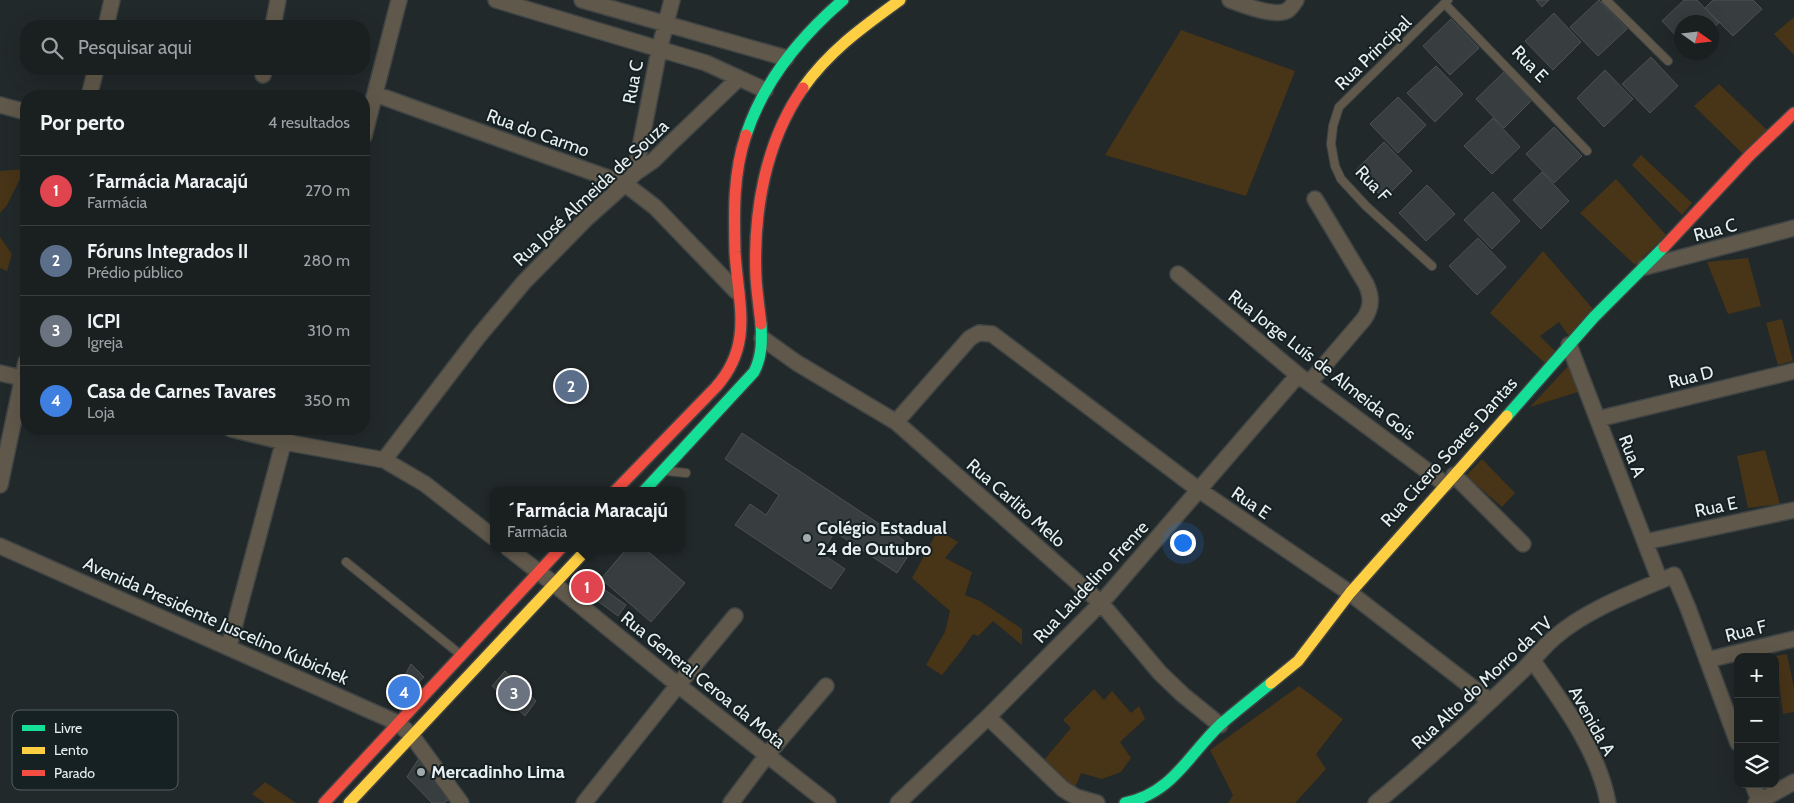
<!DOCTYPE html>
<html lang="pt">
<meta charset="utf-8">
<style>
body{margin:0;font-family:Cabin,sans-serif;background:#272c2d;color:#f1f3f6}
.controls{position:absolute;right:15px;bottom:15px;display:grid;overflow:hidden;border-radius:10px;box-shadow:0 5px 20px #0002}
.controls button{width:45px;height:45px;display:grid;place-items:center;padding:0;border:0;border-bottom:1px solid #383d3e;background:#1a1f20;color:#f1f3f6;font:25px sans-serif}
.compass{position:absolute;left:1674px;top:15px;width:45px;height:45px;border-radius:50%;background:#1a1f20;box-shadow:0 5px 20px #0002;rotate:104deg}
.you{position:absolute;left:1182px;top:542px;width:18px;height:18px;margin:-12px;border:4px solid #fff;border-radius:50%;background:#1a73e8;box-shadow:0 0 0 8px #1a73e833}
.badge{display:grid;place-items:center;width:32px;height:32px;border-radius:50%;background:#a3aaab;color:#fff;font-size:16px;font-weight:700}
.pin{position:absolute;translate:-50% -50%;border:2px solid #fff;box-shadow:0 1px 5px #0006}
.popup{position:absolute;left:490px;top:487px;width:195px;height:65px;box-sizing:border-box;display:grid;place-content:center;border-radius:10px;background:#1a1f20;filter:drop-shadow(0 1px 4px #0005);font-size:16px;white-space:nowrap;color:#9fa2a5}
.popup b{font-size:19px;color:#f1f3f6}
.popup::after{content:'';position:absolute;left:50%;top:100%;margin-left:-10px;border:10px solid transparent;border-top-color:#1a1f20}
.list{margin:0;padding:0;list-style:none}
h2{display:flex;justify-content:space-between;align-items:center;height:65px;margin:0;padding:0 20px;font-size:21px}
h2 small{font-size:16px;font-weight:400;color:#9fa2a5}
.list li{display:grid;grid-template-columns:32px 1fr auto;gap:15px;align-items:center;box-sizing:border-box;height:70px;padding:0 20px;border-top:1px solid #383d3e}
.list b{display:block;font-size:19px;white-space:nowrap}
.list p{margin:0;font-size:16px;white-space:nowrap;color:#9fa2a5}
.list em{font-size:16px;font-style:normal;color:#9fa2a5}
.icon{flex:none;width:28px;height:28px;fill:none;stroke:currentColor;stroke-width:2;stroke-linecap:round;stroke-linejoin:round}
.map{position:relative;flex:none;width:1794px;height:803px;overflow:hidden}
.search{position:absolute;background:#1a1f20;box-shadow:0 5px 20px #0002;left:20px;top:20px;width:350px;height:55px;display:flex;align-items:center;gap:12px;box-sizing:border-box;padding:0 18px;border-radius:20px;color:#9fa2a5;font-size:19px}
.panel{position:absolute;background:#1a1f20;box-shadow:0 5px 20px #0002;left:20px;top:90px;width:350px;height:345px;border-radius:20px}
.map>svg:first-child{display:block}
.green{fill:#483417}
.building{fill:#383e3f;stroke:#4c5152}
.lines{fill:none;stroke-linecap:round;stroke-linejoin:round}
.lane-casing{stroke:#3f4445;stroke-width:10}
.street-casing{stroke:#3f4445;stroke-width:18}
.fast-casing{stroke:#3f4445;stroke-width:14}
.slow-casing{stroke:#3f4445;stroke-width:14}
.jam-casing{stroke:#3f4445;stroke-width:14}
.lane{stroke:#60584a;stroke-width:8}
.street{stroke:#60584a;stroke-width:15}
.fast{stroke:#16e098;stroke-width:11}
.slow{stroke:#ffcf43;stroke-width:11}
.jam{stroke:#f24e42;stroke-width:11}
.poi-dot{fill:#a3aaab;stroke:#162123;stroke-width:2}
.labels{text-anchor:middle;stroke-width:4;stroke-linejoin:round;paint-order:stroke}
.street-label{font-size:18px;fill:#e8eff0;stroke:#162123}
.poi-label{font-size:18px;font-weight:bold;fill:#e8eff0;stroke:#162123;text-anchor:start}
.key{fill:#162123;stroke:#555f60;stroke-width:1}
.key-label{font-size:14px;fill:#e8eff0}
</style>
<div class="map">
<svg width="1794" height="803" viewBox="0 0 1794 803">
<rect width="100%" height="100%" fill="#22292a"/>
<path class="green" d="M1794 17V55L1774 34Z
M1181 30 1295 71 1246 196 1105 155Z
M1719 84 1767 130 1743 154 1694 106Z
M1641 155 1692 203 1682 215 1632 165Z
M25 169 7 205 0 213V171Z
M1616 179 1666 235 1635 265 1580 213Z
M0 237 12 254 7 271 0 268Z
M1543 251 1593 309 1571 339 1559 322 1540 336 1555 351 1545 363 1490 313Z
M1748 258 1761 306 1728 314 1707 262Z
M1782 319 1793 361 1778 365 1766 323Z
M1570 364 1581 391 1530 407Z
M1765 450 1780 504 1748 508 1737 456Z
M1482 459 1515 493 1502 507 1466 476Z
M938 530 958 542 945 558 972 572 965 595 980 601 1022 629V645L993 621 978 636 973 634 961 651 942 675 926 665 945 632 950 611 912 578Z
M1787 654 1794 688V712L1783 714 1776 656Z
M1299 686 1343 719 1316 754 1326 769 1295 803H1228L1233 795 1210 750Z
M1094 689 1104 700 1112 691 1131 713 1139 706 1145 719 1120 742 1131 758 1121 772 1102 779 1081 773 1074 790 1044 760 1071 728 1063 720Z
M265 782 296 803H265L252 794Z"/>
<path class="building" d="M1536 0H1549L1542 7Z
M1599 0 1627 29 1598 56 1570 27Z
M1684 0H1697L1719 23 1712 29V22H1682V42L1662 21Z
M1713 0H1753L1762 9 1733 36 1705 8Z
M1554 13 1581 42 1553 70 1525 41Z
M1451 19 1479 48 1450 75 1423 46Z
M1651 57 1678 86 1650 113 1622 84Z
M1436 66 1463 94 1435 122 1407 93Z
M1605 70 1633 99 1604 127 1577 98Z
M1505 71 1532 100 1504 128 1476 99Z
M1398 97 1426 125 1398 153 1370 124Z
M1493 118 1520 147 1492 174 1464 146Z
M1554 127 1582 156 1554 183 1526 154Z
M1384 142 1412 171 1384 199 1356 170Z
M1542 172 1569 201 1541 229 1513 200Z
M1427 185 1455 214 1426 241 1399 213Z
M1493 192 1520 221 1492 249 1464 220Z
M1478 238 1506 267 1477 295 1449 266Z
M742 433 914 547 897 573 835 532 821 553 845 569 831 589 735 525 750 504 766 515 779 495 725 459Z
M627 548H644L685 583 651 622 601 579Z
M587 577 626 605 618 616 580 588Z
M411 664 424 677 399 704 391 701Z
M505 671 536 701 525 716 492 686Z
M421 755 448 800 444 803H432L407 777Z"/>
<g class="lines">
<defs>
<path id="lane" d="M1606 0 1668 61
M1445 4 1587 151
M1432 266 1366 206 1341 179 1335 166 1331 144 1333 126 1339 107 1448 0
M667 471 686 473
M346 562 461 655"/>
<path id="street" d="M496 0 706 63 765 90
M582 0 786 58
M1230 0C1243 5 1276 18 1288 10 1292 7 1294 3 1296 0
M106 26 112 0
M273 26 278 0
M263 75 264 69
M375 94 625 184 655 207 737 292
M89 96 96 69
M0 105 26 112
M364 136 399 0
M635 173 659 50 672 0
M1645 267 1794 228
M1178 274 1298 375 1445 484
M762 338 797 363 896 422 1101 603 1160 673 1183 695 1220 725
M1569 345 1660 581
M0 373 26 379
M1309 383 1364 319C1372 307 1372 297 1366 284L1315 199
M1598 419 1794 371
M896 422 970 338 979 333 992 334 1199 490 1350 593 1490 701
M231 429 284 442 384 460 425 484 493 537
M384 460 478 337 524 282 587 218 625 184 635 173 654 160 669 145 739 78
M1454 475 1523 544
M0 485 26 362
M1645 542 1794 510
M0 546 398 723 412 736 461 803
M508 548 554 584 678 685 828 803
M229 646 287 429
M1707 660 1794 639
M1533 661C1562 702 1599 752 1608 803
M988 717 1063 789 1076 797 1097 803
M1753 784 1759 800
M584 803 678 685 735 616
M731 803 767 755 826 686
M898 803 988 717 1101 603 1298 375
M1376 803C1425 762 1472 719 1518 675 1531 663 1542 648 1555 637 1587 609 1635 592 1674 575L1688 608 1738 743
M1756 803 1794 782"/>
<path id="fast" d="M746 135C764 80 800 37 843 0
M1507 416 1594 317 1664 247
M644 491 754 372C762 357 762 340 761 324
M1125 803C1173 793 1188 755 1221 724 1237 710 1254 697 1271 683"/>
<path id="slow" d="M803 88C830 50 863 27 900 0
M1271 683 1298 661 1350 593 1507 416
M349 803 588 548"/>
<path id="jam" d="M1664 247 1749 156 1794 113
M761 324C759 308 757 293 756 278 753 213 765 142 803 88
M615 491 716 387C754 344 738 304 735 252 734 213 733 173 746 135
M324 803 561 548"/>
</defs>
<use href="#lane" class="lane-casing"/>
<use href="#street" class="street-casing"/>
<use href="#fast" class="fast-casing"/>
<use href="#slow" class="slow-casing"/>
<use href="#jam" class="jam-casing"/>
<use href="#lane" class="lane"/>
<use href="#street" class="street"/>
<use href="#fast" class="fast"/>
<use href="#slow" class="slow"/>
<use href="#jam" class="jam"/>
</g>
<g class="poi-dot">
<circle cx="807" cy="538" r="5"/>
<circle cx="421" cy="772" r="5"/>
</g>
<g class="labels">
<g class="street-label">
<text transform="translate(1373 53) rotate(-44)" y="6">Rua Principal</text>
<text transform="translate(1530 64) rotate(46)" y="6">Rua E</text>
<text transform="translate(633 82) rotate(-79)" y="6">Rua C</text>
<text transform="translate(538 133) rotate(20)" y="6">Rua do Carmo</text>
<text transform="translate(1373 184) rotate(47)" y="6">Rua F</text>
<text transform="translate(591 193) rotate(-43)" y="6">Rua José Almeida de Souza</text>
<text transform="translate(1715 230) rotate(-15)" y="6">Rua C</text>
<text transform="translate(1322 365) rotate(38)" y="6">Rua Jorge Luís de Almeida Gois</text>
<text transform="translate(1691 377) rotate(-14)" y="6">Rua D</text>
<text transform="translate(1449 452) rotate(-48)" y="6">Rua Cicero Soares Dantas</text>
<text transform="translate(1632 456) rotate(69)" y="6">Rua A</text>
<text transform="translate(1016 503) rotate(41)" y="6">Rua Carlito Melo</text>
<text transform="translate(1251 503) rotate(34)" y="6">Rua E</text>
<text transform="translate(1716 507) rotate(-12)" y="6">Rua E</text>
<text transform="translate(1091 582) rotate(-47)" y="6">Rua Laudelino Frenre</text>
<text transform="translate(216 621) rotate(24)" y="6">Avenida Presidente Juscelino Kubichek</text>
<text transform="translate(1746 631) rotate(-14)" y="6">Rua F</text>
<text transform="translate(703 680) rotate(39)" y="6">Rua General Ceroa da Mota</text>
<text transform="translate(1482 683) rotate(-43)" y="6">Rua Alto do Morro da TV</text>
<text transform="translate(1592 721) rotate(61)" y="6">Avenida A</text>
</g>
<g class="poi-label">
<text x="817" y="534">Colégio Estadual<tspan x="817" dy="21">24 de Outubro</tspan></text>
<text x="431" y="778">Mercadinho Lima</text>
</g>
</g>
<rect x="12" y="710" width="166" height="80" rx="8" class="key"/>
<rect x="22" y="725" width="23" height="6" fill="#16e098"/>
<rect x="22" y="747" width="23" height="7" fill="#ffcf43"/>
<rect x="22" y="770" width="23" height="6" fill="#f24e42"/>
<g class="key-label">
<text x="54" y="733">Livre</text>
<text x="54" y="755">Lento</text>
<text x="54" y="778">Parado</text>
</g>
</svg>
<div class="controls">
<button>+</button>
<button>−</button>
<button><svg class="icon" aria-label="layers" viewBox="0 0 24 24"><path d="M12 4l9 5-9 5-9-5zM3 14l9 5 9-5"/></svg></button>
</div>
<svg class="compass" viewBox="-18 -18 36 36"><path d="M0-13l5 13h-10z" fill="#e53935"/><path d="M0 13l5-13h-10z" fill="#9fa2a5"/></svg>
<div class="you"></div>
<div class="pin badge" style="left:587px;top:587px;background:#e0444e">1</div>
<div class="popup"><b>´Farmácia Maracajú</b>Farmácia</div>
<div class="pin badge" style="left:571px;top:386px;background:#5c6f8a">2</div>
<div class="pin badge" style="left:514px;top:693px;background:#6b7280">3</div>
<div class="pin badge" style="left:404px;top:692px;background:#3f7fe0">4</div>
<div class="search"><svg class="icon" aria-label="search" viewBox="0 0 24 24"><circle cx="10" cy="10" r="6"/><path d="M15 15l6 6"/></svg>Pesquisar aqui</div>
<section class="panel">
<h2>Por perto<small>4 resultados</small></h2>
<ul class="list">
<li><span class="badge" style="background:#e0444e">1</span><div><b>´Farmácia Maracajú</b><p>Farmácia</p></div><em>270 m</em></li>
<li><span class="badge" style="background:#5c6f8a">2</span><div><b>Fóruns Integrados II</b><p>Prédio público</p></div><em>280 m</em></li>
<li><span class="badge" style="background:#6b7280">3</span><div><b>ICPI</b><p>Igreja</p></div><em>310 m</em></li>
<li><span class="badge" style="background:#3f7fe0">4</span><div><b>Casa de Carnes Tavares</b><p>Loja</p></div><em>350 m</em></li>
</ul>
</section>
</div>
